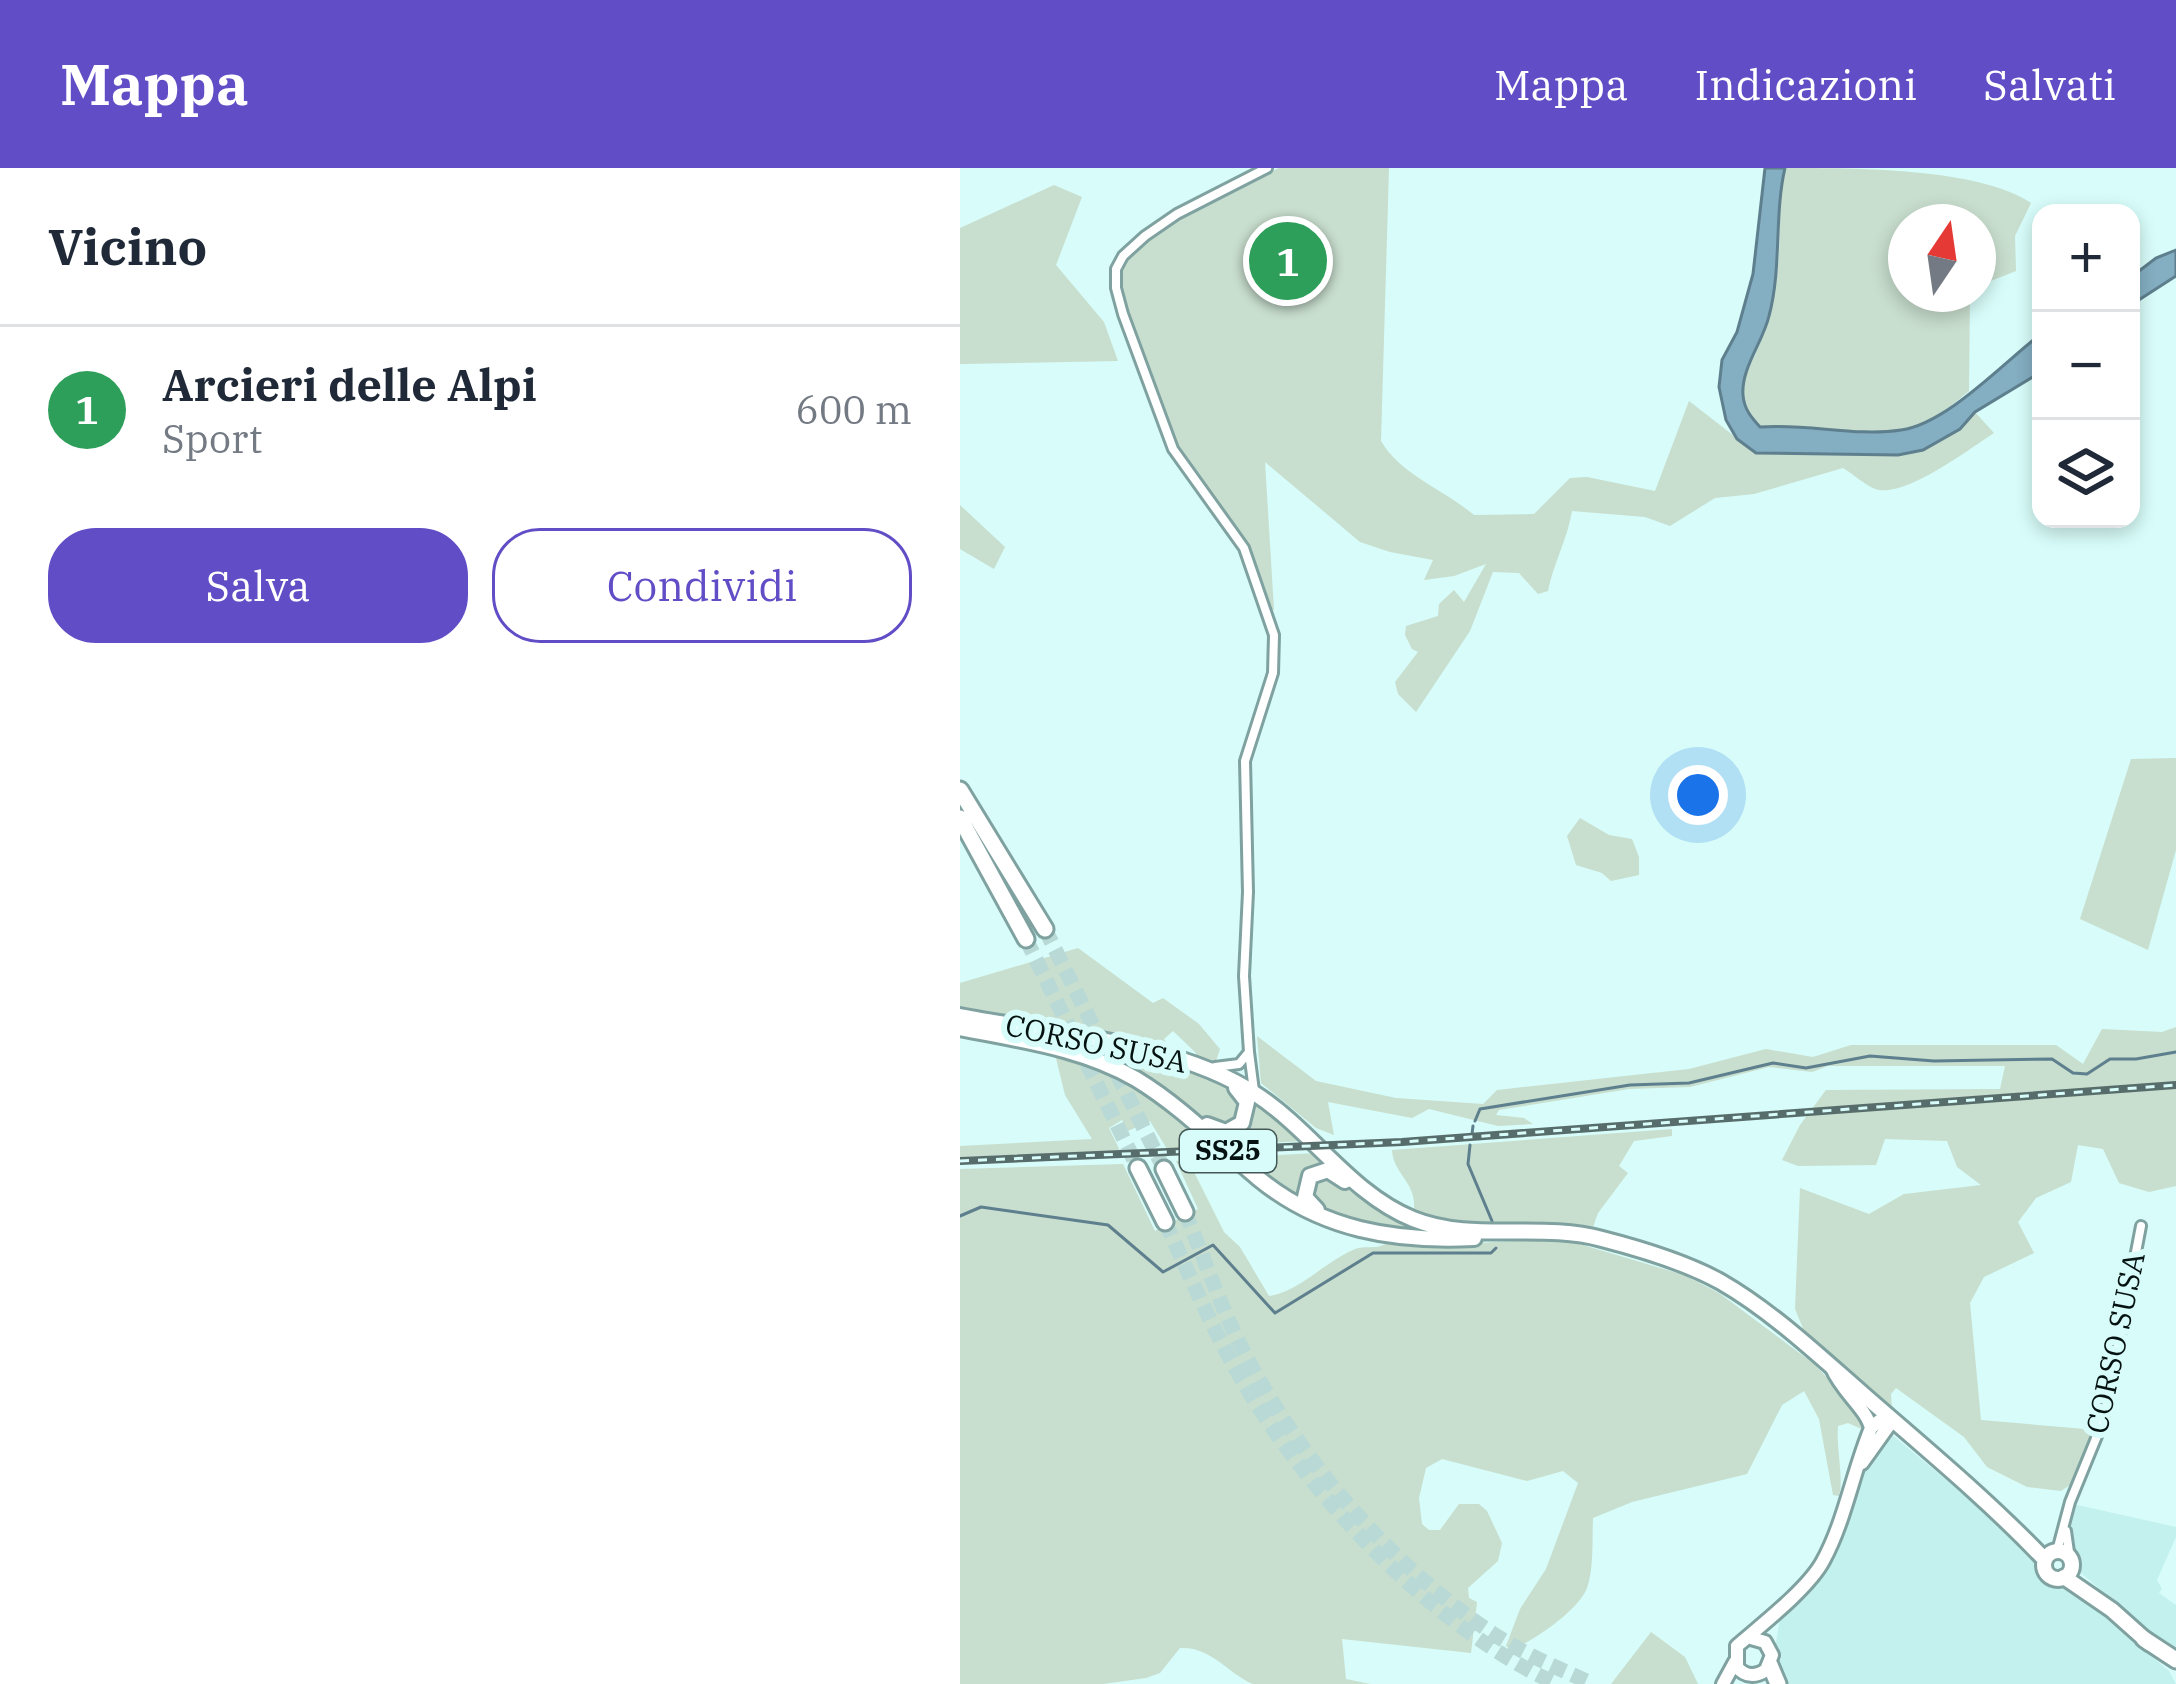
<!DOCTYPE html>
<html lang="it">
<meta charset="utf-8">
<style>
body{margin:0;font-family:"IBM Plex Serif",serif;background:#f6f6f7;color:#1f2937}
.controls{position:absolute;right:36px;top:36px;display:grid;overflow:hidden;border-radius:24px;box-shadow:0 6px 18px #0003}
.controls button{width:108px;height:108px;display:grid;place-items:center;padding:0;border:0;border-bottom:3px solid #e0e1e3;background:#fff;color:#1f2937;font:60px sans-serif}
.compass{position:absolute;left:928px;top:36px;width:108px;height:108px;border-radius:50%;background:#fff;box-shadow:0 6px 18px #0003;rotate:13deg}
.you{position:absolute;left:738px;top:627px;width:42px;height:42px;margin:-30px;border:9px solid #fff;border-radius:50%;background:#1a73e8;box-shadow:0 0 0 18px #1a73e833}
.badge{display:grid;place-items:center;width:78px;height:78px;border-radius:50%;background:#614dc6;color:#fff;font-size:39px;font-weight:700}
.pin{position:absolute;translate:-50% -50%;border:6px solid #fff;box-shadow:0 3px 12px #0006}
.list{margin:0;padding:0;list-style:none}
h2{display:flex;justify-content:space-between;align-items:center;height:156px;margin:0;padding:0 48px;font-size:51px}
h2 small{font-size:39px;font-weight:400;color:#747a83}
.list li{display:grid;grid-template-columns:78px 1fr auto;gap:36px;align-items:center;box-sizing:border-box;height:168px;padding:0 48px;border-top:3px solid #e0e1e3}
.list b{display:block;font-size:45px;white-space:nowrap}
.list p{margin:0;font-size:39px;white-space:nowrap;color:#747a83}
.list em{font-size:39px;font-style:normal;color:#747a83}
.actions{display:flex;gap:24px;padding:36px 48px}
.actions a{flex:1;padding:27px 0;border:3px solid #614dc6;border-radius:48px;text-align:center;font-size:42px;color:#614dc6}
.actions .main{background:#614dc6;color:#fff}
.icon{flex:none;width:66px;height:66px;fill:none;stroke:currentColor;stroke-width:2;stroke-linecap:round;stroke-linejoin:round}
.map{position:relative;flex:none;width:1216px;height:1516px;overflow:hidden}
header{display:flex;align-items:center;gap:72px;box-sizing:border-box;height:168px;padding:0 60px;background:#614dc6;color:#fff}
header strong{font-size:57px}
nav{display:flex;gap:66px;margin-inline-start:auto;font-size:42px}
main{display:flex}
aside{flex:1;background:#fff}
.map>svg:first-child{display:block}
.built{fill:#c3f1ee}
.green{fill:#c8dece}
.water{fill:#84aec2;stroke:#5e7f8d;stroke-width:3}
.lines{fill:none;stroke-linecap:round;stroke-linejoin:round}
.stream{stroke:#5e7f8d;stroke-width:3}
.highway-tunnel{stroke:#b8d9d6;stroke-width:15;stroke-dasharray:15 8;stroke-linecap:butt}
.street-casing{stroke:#7fa2a0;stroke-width:14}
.secondary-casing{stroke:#7fa2a0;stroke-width:18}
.primary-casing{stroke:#7fa2a0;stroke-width:20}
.highway-casing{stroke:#7fa2a0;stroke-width:21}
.street{stroke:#fff;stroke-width:8}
.secondary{stroke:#fff;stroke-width:12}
.primary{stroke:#fff;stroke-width:14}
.highway{stroke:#fff;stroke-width:15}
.rail-casing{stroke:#576d6b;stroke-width:8}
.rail{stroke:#d7fcf9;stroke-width:3;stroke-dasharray:9;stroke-linecap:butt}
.labels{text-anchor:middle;stroke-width:12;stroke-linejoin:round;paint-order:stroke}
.shield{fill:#d7fcf9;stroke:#445857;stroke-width:3}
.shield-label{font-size:27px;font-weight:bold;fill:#051211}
.street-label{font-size:30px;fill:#051211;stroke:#d7fcf9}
</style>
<header>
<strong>Mappa</strong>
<nav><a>Mappa</a><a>Indicazioni</a><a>Salvati</a></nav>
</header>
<main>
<aside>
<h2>Vicino<small></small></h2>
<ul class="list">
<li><span class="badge" style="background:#2e9e5b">1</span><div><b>Arcieri delle Alpi</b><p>Sport</p></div><em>600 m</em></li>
</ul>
<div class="actions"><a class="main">Salva</a><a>Condividi</a></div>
</aside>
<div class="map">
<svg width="1216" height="1516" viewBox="0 0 1216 1516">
<rect width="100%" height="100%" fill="#d7fcf9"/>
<path class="built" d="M930 1265 1072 1384 1085 1409 1094 1416 1109 1418 1209 1503 1216 1516H823L814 1487 820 1449 877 1380 899 1305Z
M1113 1336 1216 1359V1369L1197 1412 1202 1421 1199 1425 1216 1437V1487L1121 1405 1108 1366Z"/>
<path class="green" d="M319 0H429L421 273C441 307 483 321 514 347L574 346 610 310 627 309 695 323 729 233 796 285 938 287 963 282 1000 261 1015 244 1034 265C1009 281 944 331 915 321 904 316 893 306 883 300L794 326 755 330 710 358 685 349 612 343C607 373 594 393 588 423L578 426 559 405 533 404 510 463 456 544 438 526 435 514 458 484 452 481 445 467 446 458 478 448 479 436 494 422 504 434 526 396 494 408 464 412 473 392 430 384 400 374 305 294 314 442 302 440C298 425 297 408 291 395 271 353 234 320 214 279 199 250 146 121 162 96 188 52 274 22 319 0Z
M825 0C896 0 1019 0 1071 35L1055 68 1056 103 1018 118V54H946V126H1010L1009 223C991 238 968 257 944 262 897 272 847 254 800 260 791 249 784 241 783 227 782 207 794 193 800 175 806 157 810 138 814 120 824 80 816 39 825 0Z
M94 17 122 29 96 97 144 154 158 193 0 196V60Z
M0 337 45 379 34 401 0 381Z
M1216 590V682L1188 782 1120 751 1171 591Z
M620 650 649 667 672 671 679 689V707L651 713 642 705 616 697 607 668Z
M118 780 193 835 203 830 239 856 260 881 255 896 235 888 236 885 213 863 204 871 211 881 0 842V815Z
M1216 859V1018L1189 1024 1159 1015 1143 981 1118 977 1111 1014 1076 1030 1058 1054 1074 1085 1024 1109 1010 1135 1021 1252 1136 1262 1113 1315 1101 1323 1067 1319 1027 1299 1004 1269 936 1220 931 1226 932 1242 845 1165 835 1141 840 1020 909 1046 944 1026 1021 1017 997 999 987 973 925 971 916 997 838 998 822 992 840 957 866 922 1040 921 1045 898H868L852 904 809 899 730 919 669 921 539 942 536 947 564 950 573 956 538 958 469 941 452 950 368 934 374 967 356 960 301 915 297 868 356 913 436 930 523 936 537 922 729 901 806 881 853 889 891 877H1096L1123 896 1142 861 1202 864Z
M136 879C183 889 238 896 278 925L283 946 271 958 254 957 204 920 126 880Z
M95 886 173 917 258 979 207 981 190 953 168 963 162 952 149 960 160 983 0 989V978L132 971 105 927Z
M287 926 344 973 268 977 256 965 276 963Z
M712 961V968L674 973 659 998 668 1005 638 1045 633 1059 580 1055 498 1057 453 1046C460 1016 433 1007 432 982Z
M357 985 374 1000 361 998 346 1037 281 989Z
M261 991V996L233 1002 264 1064 280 1079 309 1128C337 1125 365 1094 393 1082 406 1076 417 1083 428 1074L457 1078 577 1072 613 1074 724 1107 759 1125 854 1196 905 1249 906 1263 888 1255 878 1258C876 1281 884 1310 879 1328L873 1327 859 1251 844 1223 822 1237 787 1306 672 1334 633 1350C632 1372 634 1400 627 1420 619 1442 572 1474 551 1482L546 1478 560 1441 586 1401 618 1315 603 1303 567 1313 482 1291 466 1300 459 1330 462 1356 469 1362H480L499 1336H519L527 1343 542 1375 538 1393 508 1420 509 1430 517 1434 511 1485 382 1471 386 1511 410 1516H293C267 1505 251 1478 220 1480L200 1505 186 1510 143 1516H0V1001L163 996 195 1063 238 1041 216 993Z
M359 1005 381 1012 416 1039 466 1060 465 1065 398 1054 358 1039 353 1036 348 1018Z
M691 1464 725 1489 738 1516H651Z"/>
<path class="water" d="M805 0H825C814 47 822 99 809 148 803 174 781 200 783 227 784 241 791 249 800 259 847 255 895 269 941 262 987 256 1044 194 1081 166V204L1015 244 1000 261 963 282 938 287 796 285 777 271 766 252 759 219 762 192 777 164 793 106Z
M1216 82V108L1171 137V109L1196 90Z"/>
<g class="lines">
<path class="stream" d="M515 953 520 941 670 917 729 915 813 895 846 900 910 888 974 893 1092 891 1113 905 1127 906 1150 891H1176L1216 884
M512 966 513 958
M510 977 508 996 532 1053
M0 1048 21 1039 148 1057 203 1104 253 1077 315 1145 413 1085H531L536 1080"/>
<path class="highway-tunnel" d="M85 761 204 1001
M66 771 178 1000
M225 1044C245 1092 262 1143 286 1188 344 1297 431 1398 535 1467 566 1487 600 1501 633 1516
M205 1054C230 1107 252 1161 282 1212 350 1328 473 1460 597 1516"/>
<defs>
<path id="street" d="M289 884 284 808 288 724 285 593 313 505 314 467 284 380 213 281 163 146 156 120V101L163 88 185 68 217 46 307 0
M255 899 279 896 289 884 294 923
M1106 1363 1110 1391
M1097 1383 1110 1334 1144 1251 1181 1058"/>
<path id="secondary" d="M872 1200C882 1224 906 1240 911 1260
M902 1295 932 1253
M791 1470 805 1474 812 1487 806 1502C796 1509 785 1509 777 1499V1478C800 1458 848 1421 863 1393 885 1353 893 1303 911 1260L919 1253H933
M763 1516 775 1494"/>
<path id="primary" d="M0 848C93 866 218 874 297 927 352 963 391 1026 453 1051 512 1075 580 1054 642 1071 681 1081 725 1094 761 1114 813 1144 859 1188 904 1227 966 1281 1029 1333 1085 1392
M0 860C60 872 123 880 176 911 222 939 257 976 298 1010 361 1062 435 1074 514 1070
M247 957 266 964 282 955 287 934 276 920
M357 1042 345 1029 350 1008 368 1002 385 1013
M1084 1397a14 14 0 1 1 28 0a14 14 0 1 1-28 0Z
M1104 1409 1152 1442 1189 1475"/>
<path id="highway" d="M0 622 85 761
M0 650 66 771
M178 1000 205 1054
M204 1001 225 1044
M1184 1471 1216 1492
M810 1497 818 1516"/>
</defs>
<use href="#street" class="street-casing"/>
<use href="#secondary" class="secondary-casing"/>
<use href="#primary" class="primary-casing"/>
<use href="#highway" class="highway-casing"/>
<use href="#street" class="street"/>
<use href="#secondary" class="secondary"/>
<use href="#primary" class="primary"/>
<use href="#highway" class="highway"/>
<defs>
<path id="rail" d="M0 993 442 974 1216 917"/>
</defs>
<use href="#rail" class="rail-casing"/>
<use href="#rail" class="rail"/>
</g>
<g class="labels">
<rect class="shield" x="220" y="962" width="96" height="42" rx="9"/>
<g class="shield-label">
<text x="268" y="992">SS25</text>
</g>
<g class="street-label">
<text transform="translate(136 876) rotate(12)" y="10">CORSO SUSA</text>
<text transform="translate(1156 1175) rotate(-78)" y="10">CORSO SUSA</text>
</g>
</g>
</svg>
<div class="controls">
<button>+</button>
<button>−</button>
<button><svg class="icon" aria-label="layers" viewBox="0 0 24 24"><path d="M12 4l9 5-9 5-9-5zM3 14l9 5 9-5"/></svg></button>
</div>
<svg class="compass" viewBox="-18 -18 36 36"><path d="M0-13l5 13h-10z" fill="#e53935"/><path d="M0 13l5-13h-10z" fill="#747a83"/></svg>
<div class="you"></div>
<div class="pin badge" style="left:328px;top:93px;background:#2e9e5b">1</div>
</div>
</main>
